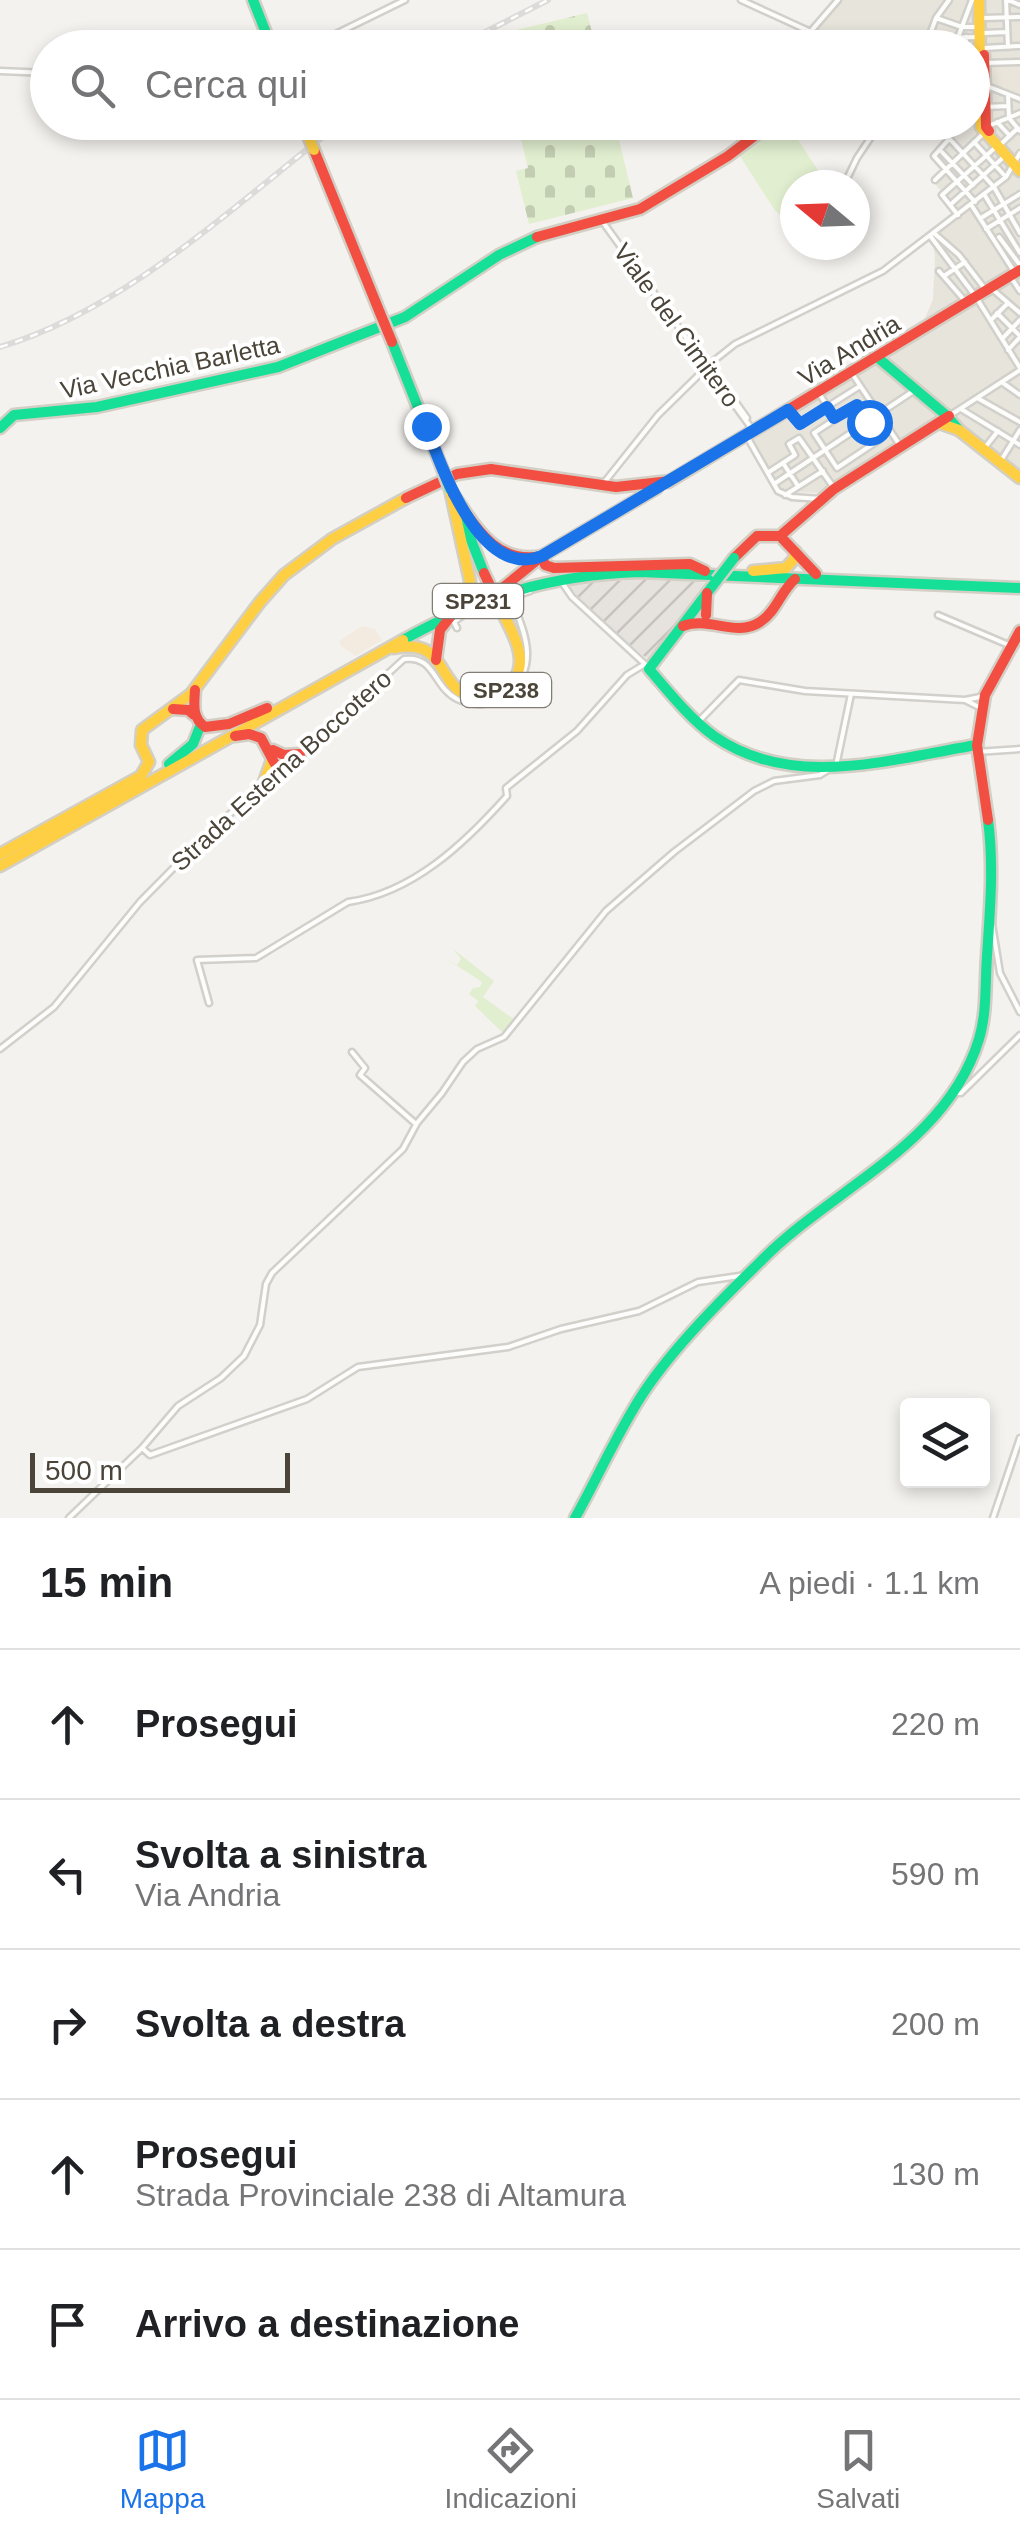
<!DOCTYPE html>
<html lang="it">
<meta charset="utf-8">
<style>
body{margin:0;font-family:Arial,sans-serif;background:#f6f6f6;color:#202124}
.controls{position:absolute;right:30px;bottom:30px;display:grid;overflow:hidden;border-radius:10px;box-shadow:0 5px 15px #0003}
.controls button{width:90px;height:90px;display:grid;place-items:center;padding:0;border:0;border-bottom:2px solid #e0e0e0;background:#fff;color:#202124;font:50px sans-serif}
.compass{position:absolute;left:780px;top:170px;width:90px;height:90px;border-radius:50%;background:#fff;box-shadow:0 5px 15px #0003;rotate:289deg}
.scale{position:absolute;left:30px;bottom:25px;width:260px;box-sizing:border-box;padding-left:10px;border:5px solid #4b4439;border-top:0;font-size:28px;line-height:35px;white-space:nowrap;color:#4b4439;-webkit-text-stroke:8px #fff;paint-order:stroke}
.stop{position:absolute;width:30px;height:30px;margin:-22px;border:8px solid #1a73e8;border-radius:50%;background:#fff}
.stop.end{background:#1a73e8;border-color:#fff;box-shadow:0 2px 10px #0008}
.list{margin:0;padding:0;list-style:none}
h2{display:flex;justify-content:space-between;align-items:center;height:130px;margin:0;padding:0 40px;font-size:42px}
h2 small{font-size:32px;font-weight:400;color:#757577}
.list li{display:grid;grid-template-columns:65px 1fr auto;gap:30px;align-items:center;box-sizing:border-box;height:150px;padding:0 40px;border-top:2px solid #e0e0e0}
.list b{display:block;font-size:38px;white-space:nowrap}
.list p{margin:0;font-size:32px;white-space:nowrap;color:#757577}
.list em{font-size:32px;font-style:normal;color:#757577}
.icon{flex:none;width:55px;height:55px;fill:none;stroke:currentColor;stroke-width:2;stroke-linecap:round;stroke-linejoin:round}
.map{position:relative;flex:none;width:1020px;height:1518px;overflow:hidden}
.search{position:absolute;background:#fff;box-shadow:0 5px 15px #0003;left:30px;right:30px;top:30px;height:110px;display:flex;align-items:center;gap:25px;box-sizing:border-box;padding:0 35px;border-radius:55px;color:#757577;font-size:38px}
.sheet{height:880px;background:#fff}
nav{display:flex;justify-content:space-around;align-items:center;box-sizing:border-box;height:140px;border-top:2px solid #e0e0e0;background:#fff;font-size:28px;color:#757577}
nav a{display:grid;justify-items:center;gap:5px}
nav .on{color:#1a73e8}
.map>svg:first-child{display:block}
.residential{fill:#e7e4dc}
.commercial{fill:#f3ebdf}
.industrial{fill:url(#industrial-furrows)}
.education{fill:#eae5da}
.cemetery{fill:url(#cemetery-stones)}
.garden{fill:#e1eecf}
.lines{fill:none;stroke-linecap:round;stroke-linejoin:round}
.street-casing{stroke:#d2d0cb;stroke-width:9}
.fast-casing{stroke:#d3cfc5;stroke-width:15}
.slow-casing{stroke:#d3cfc5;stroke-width:15}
.jam-casing{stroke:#d3cfc5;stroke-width:15}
.street{stroke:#fdfdfc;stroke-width:4}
.fast{stroke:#16e098;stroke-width:10}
.slow{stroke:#ffcf43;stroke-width:10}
.jam{stroke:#f24e42;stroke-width:10}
.rail-casing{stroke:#dbdbda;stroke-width:6}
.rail{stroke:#fff;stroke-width:2.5;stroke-dasharray:8;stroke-linecap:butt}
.fast-bridge-casing{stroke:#d3cfc5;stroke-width:15;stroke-linecap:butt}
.slow-bridge-casing{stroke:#d3cfc5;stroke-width:15;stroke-linecap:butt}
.jam-bridge-casing{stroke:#d3cfc5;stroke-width:15;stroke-linecap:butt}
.fast-bridge{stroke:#16e098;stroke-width:10}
.slow-bridge{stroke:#ffcf43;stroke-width:10}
.jam-bridge{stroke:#f24e42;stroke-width:10}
.route{stroke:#1a73e8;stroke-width:12}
.labels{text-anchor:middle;stroke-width:8;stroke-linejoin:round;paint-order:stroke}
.shield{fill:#fff;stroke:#817c74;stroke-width:2.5}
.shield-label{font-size:22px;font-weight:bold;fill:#4b4439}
.street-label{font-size:25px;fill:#4b4439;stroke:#fff}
</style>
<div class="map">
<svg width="1020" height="1518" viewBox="0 0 1020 1518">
<defs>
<pattern id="industrial-furrows" width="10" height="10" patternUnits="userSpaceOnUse" patternTransform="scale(2.5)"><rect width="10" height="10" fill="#e6e2de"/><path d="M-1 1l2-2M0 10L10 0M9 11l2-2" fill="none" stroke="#c7c3bf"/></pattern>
<pattern id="cemetery-stones" width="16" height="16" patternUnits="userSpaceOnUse" patternTransform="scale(2.5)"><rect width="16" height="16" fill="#e1eecf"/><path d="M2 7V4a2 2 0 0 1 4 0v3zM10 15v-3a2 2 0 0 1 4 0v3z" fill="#c3cdb2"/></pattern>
</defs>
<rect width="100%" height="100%" fill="#f4f2ee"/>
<path class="residential" d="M841 0H1020V473L947 414 840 486 823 493 784 492 774 485 745 435 921 328 933 299 935 256 931 236 959 213 932 180 943 169 931 156 945 138 924 123 972 122V48L845 47 851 40 815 30Z"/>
<path class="commercial" d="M362 626 375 629 382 640 355 656 341 646 339 641Z"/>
<path class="industrial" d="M630 576 690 578V581L711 584 655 660 650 661 617 634 569 588 574 584 629 580Z"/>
<path class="education" d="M1020 65V93L989 83V66Z"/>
<path class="cemetery" d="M587 13 596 47H498L495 35Z
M517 123H615L633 198 529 224 516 171 528 168Z"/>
<path class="garden" d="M777 123H787L827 184 795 185V216L787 222 774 209 738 153Z
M453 949 494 981 483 997 515 1020 504 1034 475 1006 478 1001 469 994 473 988 480 987 482 982 445 958 457 965 461 959Z"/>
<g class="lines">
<defs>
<path id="street" d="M741 0 811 32 867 48
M1006 0 1008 47
M1008 0 1020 5
M936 18 962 27H979
M983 18 1020 17
M812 30 838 0
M983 33 1007 32
M930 34 941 38 979 37
M966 37V48
M307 48 405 0
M925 48 936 18 949 0
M954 48 972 0
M984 48 1020 46
M985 63 1020 62
M0 71 48 73
M987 86 1020 99
M1008 95 1009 118 1020 131
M985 107 1008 106
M934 122 994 187 1020 233
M997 122 1010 136
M986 127 1020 113
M949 139 934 156 975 202
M974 142 1004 175
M1001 144 1018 128
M940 150 973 185
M935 180 985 132
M844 185 857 158 881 122
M984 194 1020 253
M950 205 1006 155
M972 206 1015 273
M958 215 942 195 997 146
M600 218 752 429
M981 218 1020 194
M986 229 1020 208
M935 234 959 255 985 289
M931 237 976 297 1020 368
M999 237 1020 265
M939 271 966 302
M944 276 965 262
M1010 276 1020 291
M991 288 1020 313
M997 313 1020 336
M991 320 1008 303
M1002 339 1020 320
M694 344 747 418
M1008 350 1020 337
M851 372 901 447
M1003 383 1020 395
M819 393 835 419
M979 399 1020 422
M857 405 879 440 837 468 814 433Z
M961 409 1020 445
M788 410 800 424 860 386
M949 416 1020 370
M746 435 778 491 792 497 821 499
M983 450 998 431
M1000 462 1020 430
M783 463 798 486
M769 472 795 455 789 444 799 438 834 488
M603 484 658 415 711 363 735 344 883 271 1006 177 1020 153
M774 484 915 390
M785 495 823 471
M563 584 572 597 646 665
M938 615 1011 646
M457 628 454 622 466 613 530 591
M965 700 981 708
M699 721 739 680 805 691 965 700 985 696
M976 752 1020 749
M301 753 404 659C435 655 433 687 457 699 493 716 529 689 527 651 526 633 517 614 511 597
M836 766 851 694
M267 782 294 759
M992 924 1000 973 1020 1012
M209 1003 197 960 256 958 348 902C413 893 465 843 507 796L506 788 577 731 627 675 645 664
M0 1049 54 1007 140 902 210 831 260 788
M352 1052 365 1068 360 1075 416 1124
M956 1093H961L1020 1035
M142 1448 150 1455 307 1399 358 1367 508 1347 561 1329 639 1311 698 1282 746 1275
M69 1518 142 1448 178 1406 221 1378 244 1356 260 1325 266 1284 272 1273 403 1149 417 1123 442 1093 463 1062 477 1049 504 1037 606 911 674 852 754 791 774 781 820 775 828 770
M993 1518 1020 1438"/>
<path id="fast" d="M253 0 272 48
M392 342 442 468
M877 357 946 415 959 430
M0 428 14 415 97 407 278 367 405 317 499 255 537 237
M464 522 484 573
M717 580 649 669C669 692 689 718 714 736 793 791 890 759 977 745
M403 640C482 596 549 575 640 572L1020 588
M169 764 193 744 201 724
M575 1518C598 1477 618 1431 644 1392 674 1347 721 1300 760 1262 832 1188 947 1145 979 1039 987 1013 985 983 987 956 990 910 994 866 988 820"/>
<path id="slow" d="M979 0 981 127 1020 171
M939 423 959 430 1020 478
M450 489 470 581 468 594 457 606
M753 571 786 568 794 559 795 551
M394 648C404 646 415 645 425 650 442 659 445 682 461 692 485 706 520 690 520 661 520 643 508 625 501 609
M263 785 272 760
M0 854 141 776 149 762 141 745 142 730 191 694 260 602 284 575 332 539 406 498
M0 866 403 640"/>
<path id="jam" d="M842 48 846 42
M984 55 986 127 989 131
M303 122 309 138
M314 150 380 313
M537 237 640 209 728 156 773 122
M668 482 1020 270
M453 494C476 527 496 565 542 556L657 488
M406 498 457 474 491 469 616 487 670 481
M780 536 816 574
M734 558 757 536H780L834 489 949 416
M500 590 542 556 545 565 554 568 690 564 705 571
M706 615 707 593
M683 626C709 616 736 638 760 622 776 612 781 591 795 579
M436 660 440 630 451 616
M195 690C194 705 192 718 205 727L229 724 267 708
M173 709 188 710 194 715
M235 736 249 734 261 738 275 764 283 768
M273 750 284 755 300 754
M988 820 977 745 985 695 1020 631"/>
</defs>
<use href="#street" class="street-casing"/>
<use href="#fast" class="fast-casing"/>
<use href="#slow" class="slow-casing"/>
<use href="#jam" class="jam-casing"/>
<use href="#street" class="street"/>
<use href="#fast" class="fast"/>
<use href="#slow" class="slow"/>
<use href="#jam" class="jam"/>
<defs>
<path id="rail" d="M454 48 548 0
M0 347C129 308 236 203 342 122"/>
</defs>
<use href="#rail" class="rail-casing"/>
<use href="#rail" class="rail"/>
<defs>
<path id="fast-bridge" d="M442 468 450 489
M717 580 734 558"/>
<path id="slow-bridge" d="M309 138 314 150"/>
<path id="jam-bridge" d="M380 313 392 342
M484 573 501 609"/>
</defs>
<use href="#fast-bridge" class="fast-bridge-casing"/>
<use href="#slow-bridge" class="slow-bridge-casing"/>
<use href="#jam-bridge" class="jam-bridge-casing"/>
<use href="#fast-bridge" class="fast-bridge"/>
<use href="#slow-bridge" class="slow-bridge"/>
<use href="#jam-bridge" class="jam-bridge"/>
</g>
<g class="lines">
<path class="route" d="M426 426C442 468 480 580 542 556L788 410 800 424 827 407 834 418 857 405 869 422"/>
</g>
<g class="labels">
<g class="shield">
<rect x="433" y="584" width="90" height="34" rx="8"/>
<rect x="461" y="673" width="90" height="34" rx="8"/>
</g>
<g class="shield-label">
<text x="478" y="609">SP231</text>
<text x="506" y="698">SP238</text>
</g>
<g class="street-label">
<text transform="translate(677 325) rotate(54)" y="9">Viale del Cimitero</text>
<text transform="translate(849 350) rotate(-31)" y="9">Via Andria</text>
<text transform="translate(170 367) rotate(-12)" y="9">Via Vecchia Barletta</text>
<text transform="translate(281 770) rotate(-42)" y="9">Strada Esterna Boccotero</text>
</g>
</g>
</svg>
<div class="controls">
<button><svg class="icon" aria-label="layers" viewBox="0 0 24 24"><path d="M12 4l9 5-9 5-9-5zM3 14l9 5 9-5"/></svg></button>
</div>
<svg class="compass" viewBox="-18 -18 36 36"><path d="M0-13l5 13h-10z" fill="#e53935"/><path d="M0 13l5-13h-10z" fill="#757577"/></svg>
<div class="scale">500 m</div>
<div class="stop" style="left:869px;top:422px"></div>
<div class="stop end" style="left:426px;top:426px"></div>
<div class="search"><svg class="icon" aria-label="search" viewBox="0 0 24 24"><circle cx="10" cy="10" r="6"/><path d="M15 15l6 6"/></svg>Cerca qui</div>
</div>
<section class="sheet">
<h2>15 min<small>A piedi · 1.1 km</small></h2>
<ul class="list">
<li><svg class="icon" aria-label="ahead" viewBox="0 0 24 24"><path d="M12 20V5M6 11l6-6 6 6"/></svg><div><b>Prosegui</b></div><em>220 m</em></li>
<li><svg class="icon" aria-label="left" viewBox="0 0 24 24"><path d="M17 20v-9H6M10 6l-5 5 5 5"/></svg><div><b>Svolta a sinistra</b><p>Via Andria</p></div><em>590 m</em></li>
<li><svg class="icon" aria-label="right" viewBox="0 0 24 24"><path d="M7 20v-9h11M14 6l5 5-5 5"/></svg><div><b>Svolta a destra</b></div><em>200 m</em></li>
<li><svg class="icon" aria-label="ahead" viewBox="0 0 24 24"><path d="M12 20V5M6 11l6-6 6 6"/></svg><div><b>Prosegui</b><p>Strada Provinciale 238 di Altamura</p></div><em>130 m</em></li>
<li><svg class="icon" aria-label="arrive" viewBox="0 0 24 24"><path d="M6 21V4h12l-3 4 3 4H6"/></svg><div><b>Arrivo a destinazione</b></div></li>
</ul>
</section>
<nav>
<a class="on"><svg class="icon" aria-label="map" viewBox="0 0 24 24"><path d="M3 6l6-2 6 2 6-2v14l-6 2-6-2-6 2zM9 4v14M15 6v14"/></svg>Mappa</a>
<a><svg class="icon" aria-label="directions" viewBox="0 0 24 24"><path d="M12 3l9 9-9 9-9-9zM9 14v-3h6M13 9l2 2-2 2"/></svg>Indicazioni</a>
<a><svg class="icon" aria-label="saved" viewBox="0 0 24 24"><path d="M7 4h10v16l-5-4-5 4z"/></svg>Salvati</a>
</nav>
